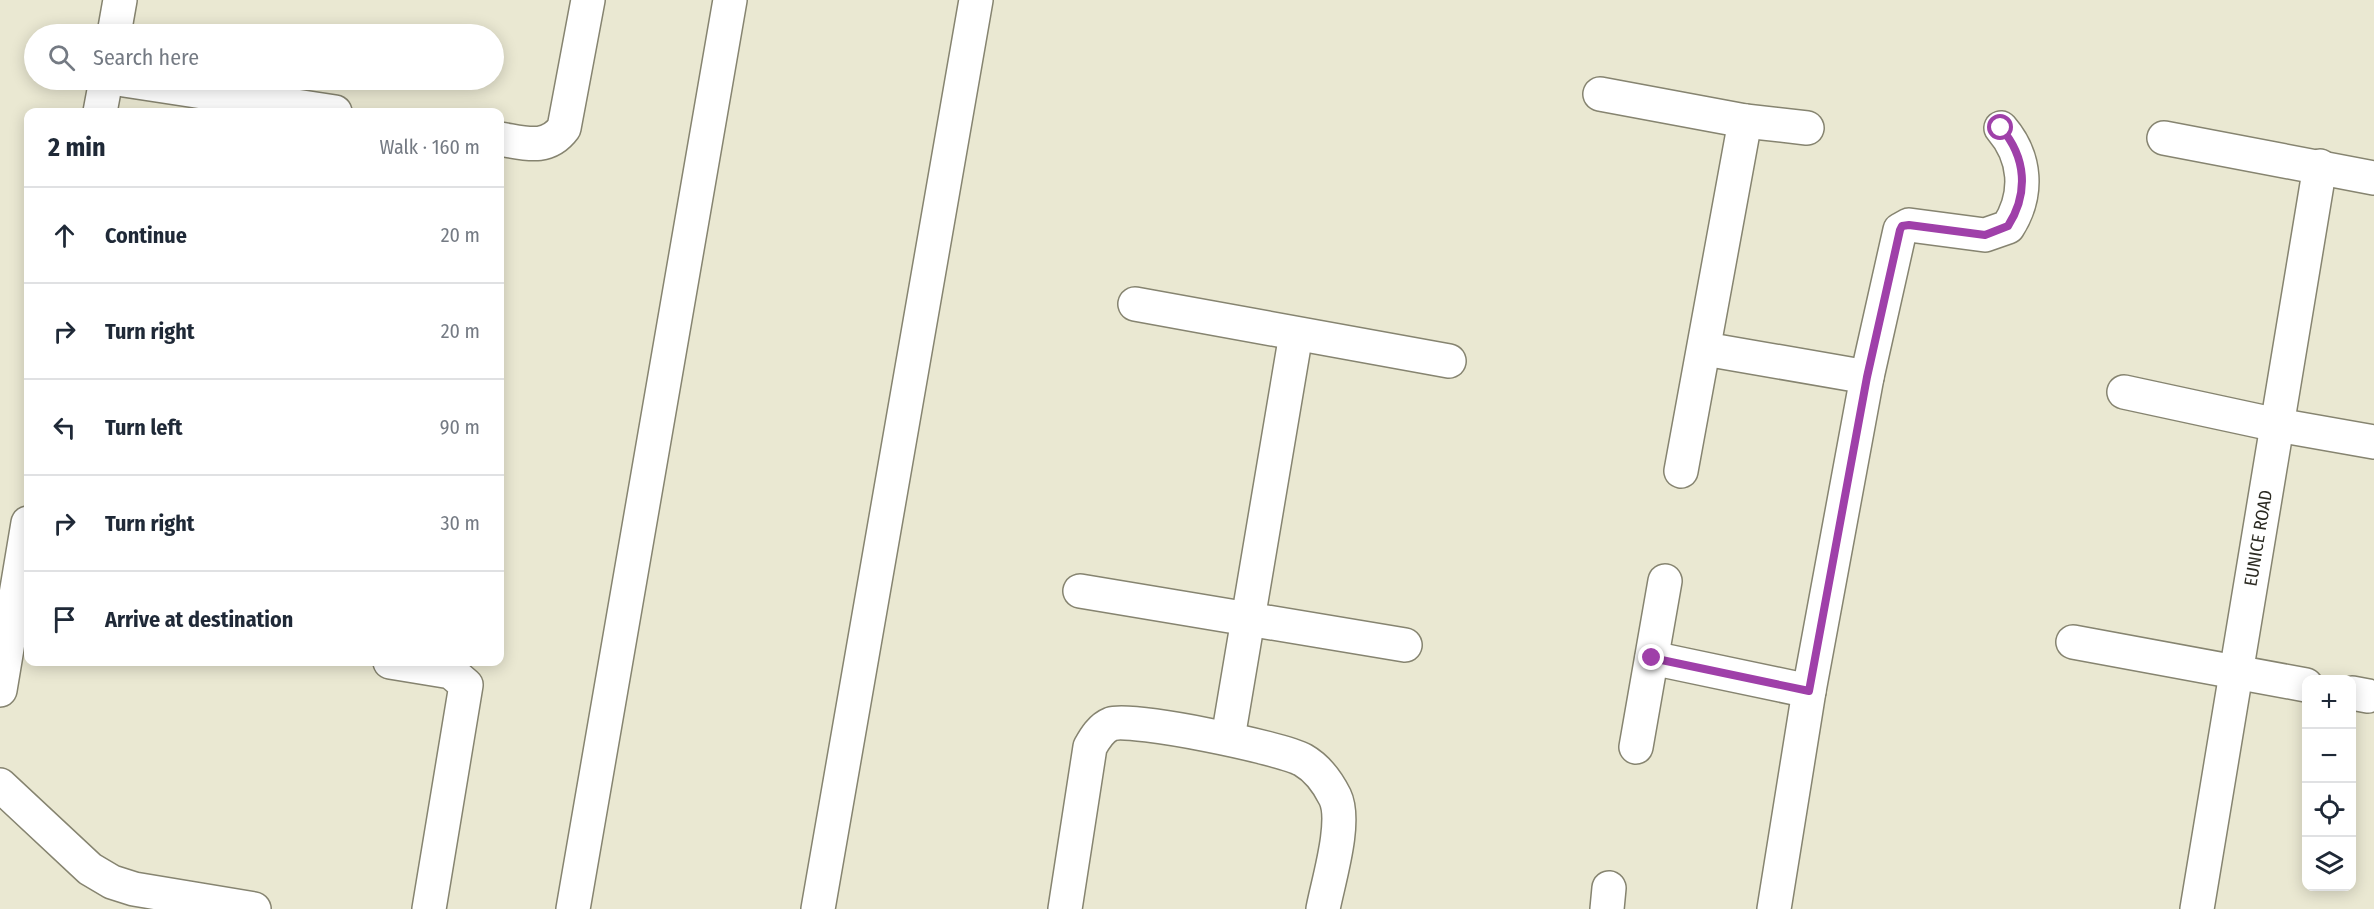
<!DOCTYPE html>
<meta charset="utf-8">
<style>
body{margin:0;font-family:"Fira Sans Condensed",sans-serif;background:#f2f2f3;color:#1f2937}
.controls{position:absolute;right:18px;bottom:18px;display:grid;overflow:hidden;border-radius:12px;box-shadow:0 3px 15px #0003}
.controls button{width:54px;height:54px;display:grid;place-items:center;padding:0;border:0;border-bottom:2px solid #e0e1e3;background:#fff;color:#1f2937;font:30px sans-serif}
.stop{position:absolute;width:18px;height:18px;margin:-14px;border:4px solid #9f40a9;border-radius:50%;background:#fff}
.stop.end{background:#9f40a9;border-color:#fff;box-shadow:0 2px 6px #0008}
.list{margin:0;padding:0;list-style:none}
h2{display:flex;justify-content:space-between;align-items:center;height:78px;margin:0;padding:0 24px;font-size:26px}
h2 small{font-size:20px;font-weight:400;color:#747a83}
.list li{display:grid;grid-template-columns:39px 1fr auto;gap:18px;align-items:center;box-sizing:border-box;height:96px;padding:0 24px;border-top:2px solid #e0e1e3}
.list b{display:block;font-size:22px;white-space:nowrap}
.list em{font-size:20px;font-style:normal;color:#747a83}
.icon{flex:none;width:33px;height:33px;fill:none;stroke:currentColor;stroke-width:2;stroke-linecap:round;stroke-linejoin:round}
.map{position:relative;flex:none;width:2374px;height:909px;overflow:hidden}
.search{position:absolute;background:#fff;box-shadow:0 3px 15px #0003;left:24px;top:24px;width:480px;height:66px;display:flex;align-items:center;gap:15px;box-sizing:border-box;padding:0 21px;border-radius:33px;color:#747a83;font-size:22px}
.panel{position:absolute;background:#fff;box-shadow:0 3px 15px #0003;left:24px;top:108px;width:480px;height:558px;border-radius:12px}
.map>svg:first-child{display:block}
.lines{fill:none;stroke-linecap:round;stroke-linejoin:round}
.minor-casing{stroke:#868470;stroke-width:36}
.minor{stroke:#fff;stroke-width:33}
.route{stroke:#9f40a9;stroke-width:8}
.labels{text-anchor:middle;stroke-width:6;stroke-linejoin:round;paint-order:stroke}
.street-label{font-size:18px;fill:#2c2b23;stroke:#fff}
</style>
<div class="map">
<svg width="2374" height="909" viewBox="0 0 2374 909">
<rect width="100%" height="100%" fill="#eae8d2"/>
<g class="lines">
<defs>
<g id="minor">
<path d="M114 34 120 0"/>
<path d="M124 80 335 112"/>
<path d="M1600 94 1745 121 1807 128"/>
<path d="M100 112 106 80"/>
<path d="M2164 138 2374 178"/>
<path d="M500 139C525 143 547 151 564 128L588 0"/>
<path d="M1135 304 1449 361"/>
<path d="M1705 349 1867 377"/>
<path d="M2124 392 2277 425 2374 442"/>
<path d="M1681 471 1745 121"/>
<path d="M1080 591 1405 645"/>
<path d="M2073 642 2306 685"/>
<path d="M1652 658 1809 691"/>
<path d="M390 662 451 672 466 685 429 909"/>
<path d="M0 690 28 523"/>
<path d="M2352 693 2368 696"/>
<path d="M1228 738 1296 334"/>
<path d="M1636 747 1665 581"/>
<path d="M0 785 90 869 112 882 134 889 254 909"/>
<path d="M573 909 730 0"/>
<path d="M818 909 976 0"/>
<path d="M1065 909 1090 747C1095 738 1101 728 1111 724 1132 717 1282 748 1303 760 1317 768 1328 783 1335 797 1347 822 1328 882 1323 909"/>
<path d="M1607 909 1609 888"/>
<path d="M1774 909 1809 691 1867 377 1900 230 1909 225 1985 235 2008 227C2029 194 2026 157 2001 128"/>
<path id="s1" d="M2197 909 2320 166"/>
</g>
</defs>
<use href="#minor" class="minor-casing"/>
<use href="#minor" class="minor"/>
</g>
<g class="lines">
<path class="route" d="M1652 658 1809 691 1867 377 1900 230 1902 226 1909 225 1985 235 2008 226C2029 193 2026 157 2001 128"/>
</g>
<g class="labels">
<g class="street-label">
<text dy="6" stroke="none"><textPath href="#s1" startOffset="376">EUNICE ROAD</textPath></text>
</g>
</g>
</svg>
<div class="controls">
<button>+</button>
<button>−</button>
<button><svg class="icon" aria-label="locate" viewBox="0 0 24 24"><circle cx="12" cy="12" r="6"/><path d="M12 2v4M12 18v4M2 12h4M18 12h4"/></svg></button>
<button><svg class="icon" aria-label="layers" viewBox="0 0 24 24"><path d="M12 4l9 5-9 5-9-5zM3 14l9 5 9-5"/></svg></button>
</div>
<div class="stop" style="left:2001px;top:128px"></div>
<div class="stop end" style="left:1652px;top:658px"></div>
<div class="search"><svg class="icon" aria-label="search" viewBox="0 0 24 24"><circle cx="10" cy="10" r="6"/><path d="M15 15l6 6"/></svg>Search here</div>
<section class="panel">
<h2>2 min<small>Walk · 160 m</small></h2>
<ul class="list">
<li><svg class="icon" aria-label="ahead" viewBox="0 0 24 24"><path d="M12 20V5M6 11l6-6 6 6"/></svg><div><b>Continue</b></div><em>20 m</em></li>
<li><svg class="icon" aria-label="right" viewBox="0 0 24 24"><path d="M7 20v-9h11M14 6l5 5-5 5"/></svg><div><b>Turn right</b></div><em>20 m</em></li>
<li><svg class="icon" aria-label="left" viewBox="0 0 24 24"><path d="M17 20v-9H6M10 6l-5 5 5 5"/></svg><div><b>Turn left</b></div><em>90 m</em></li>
<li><svg class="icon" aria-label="right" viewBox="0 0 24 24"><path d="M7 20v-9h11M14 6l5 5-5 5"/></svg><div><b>Turn right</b></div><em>30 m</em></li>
<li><svg class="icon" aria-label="arrive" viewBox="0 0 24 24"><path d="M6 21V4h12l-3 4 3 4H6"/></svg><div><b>Arrive at destination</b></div></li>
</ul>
</section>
</div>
